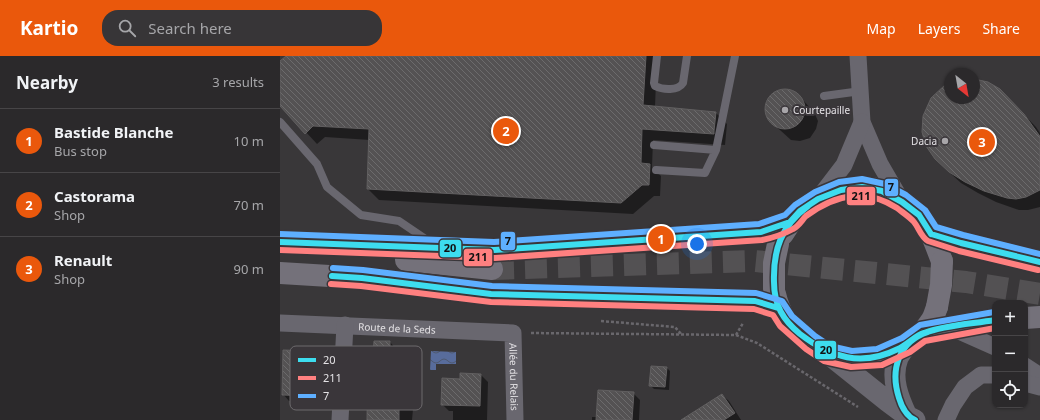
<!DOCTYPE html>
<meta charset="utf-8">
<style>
body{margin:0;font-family:"Noto Sans",sans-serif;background:#373537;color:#f1f3f6}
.controls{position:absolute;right:12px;bottom:12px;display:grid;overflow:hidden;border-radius:8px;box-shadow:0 1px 3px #0004}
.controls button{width:36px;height:36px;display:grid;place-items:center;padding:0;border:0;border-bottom:1px solid #474547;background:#2b292b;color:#f1f3f6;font:20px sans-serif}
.compass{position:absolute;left:664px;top:12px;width:36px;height:36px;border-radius:50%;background:#2b292b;box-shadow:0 1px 3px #0004;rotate:149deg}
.you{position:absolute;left:417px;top:188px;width:14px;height:14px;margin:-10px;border:3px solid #fff;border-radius:50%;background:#1a73e8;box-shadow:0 0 0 6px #1a73e833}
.badge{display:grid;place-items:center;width:26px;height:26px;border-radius:50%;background:#ea580c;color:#fff;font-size:13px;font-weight:700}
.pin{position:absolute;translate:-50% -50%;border:2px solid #fff;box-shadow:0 1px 4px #0006}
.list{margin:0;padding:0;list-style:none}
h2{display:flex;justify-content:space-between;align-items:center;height:52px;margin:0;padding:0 16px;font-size:17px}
h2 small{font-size:13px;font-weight:400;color:#a6a6a9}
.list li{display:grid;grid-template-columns:26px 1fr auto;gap:12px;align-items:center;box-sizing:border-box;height:64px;padding:0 16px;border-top:1px solid #474547}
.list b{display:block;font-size:15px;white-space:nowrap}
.list p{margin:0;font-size:13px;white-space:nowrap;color:#a6a6a9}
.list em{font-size:13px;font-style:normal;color:#a6a6a9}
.icon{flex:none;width:22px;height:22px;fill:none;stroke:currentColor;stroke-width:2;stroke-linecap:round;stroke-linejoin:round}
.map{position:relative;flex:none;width:760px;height:364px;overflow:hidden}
header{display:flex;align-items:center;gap:24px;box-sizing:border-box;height:56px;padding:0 20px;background:#ea580c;color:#fff}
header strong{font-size:19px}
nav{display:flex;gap:22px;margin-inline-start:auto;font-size:14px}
.search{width:280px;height:36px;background:#373537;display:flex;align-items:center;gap:10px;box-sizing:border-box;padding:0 14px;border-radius:16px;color:#a6a6a9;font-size:15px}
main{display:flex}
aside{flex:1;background:#2b292b}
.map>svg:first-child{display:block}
.water{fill:url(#water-waves)}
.shadow{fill:#0007}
.building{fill:url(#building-back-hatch);stroke:#615f60}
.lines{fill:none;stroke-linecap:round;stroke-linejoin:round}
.secondary-tunnel{stroke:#535153;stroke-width:22;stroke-dasharray:22 11;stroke-linecap:butt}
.path{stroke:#69676c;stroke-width:2.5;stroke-dasharray:3 2;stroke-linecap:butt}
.service{stroke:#69676f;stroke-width:8}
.minor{stroke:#69676f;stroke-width:17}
.tertiary{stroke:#69676f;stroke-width:21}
.secondary{stroke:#74717a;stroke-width:22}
.secondary-bridge{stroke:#74717a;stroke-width:22}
.bus-1-casing{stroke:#3a363a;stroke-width:9}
.bus-2-casing{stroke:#3a363a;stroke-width:9}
.bus-3-casing{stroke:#3a363a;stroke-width:9}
.bus-1{stroke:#3dddef;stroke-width:6}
.bus-2{stroke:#ff8080;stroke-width:6}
.bus-3{stroke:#5eafff;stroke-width:6}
.poi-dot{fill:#a8a6a9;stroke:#3a363a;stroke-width:1.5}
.labels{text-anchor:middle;stroke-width:4;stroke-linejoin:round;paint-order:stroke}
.poi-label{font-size:10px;fill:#e4e2e5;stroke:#3a363a;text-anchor:start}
.street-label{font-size:10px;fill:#e4e2e5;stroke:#3a363a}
.key{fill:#3a363a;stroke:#6d6a6d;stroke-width:1}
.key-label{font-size:11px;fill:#e4e2e5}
.line-badge{stroke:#3a363a;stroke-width:1.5}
.pale-badge-label{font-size:11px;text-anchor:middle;font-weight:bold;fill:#111}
</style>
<header>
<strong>Kartio</strong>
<div class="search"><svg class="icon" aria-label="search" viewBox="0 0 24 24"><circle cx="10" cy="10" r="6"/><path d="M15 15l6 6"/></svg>Search here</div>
<nav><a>Map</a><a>Layers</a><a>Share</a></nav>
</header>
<main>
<aside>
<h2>Nearby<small>3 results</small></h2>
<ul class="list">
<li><span class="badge">1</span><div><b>Bastide Blanche</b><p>Bus stop</p></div><em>10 m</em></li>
<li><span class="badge">2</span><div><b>Castorama</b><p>Shop</p></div><em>70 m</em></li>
<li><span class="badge">3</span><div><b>Renault</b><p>Shop</p></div><em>90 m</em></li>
</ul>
</aside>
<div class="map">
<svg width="760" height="364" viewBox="0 0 760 364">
<defs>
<pattern id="water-waves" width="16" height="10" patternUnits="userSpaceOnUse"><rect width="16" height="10" fill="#586c9c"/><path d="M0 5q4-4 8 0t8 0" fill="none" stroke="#4e5870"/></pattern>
<pattern id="building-back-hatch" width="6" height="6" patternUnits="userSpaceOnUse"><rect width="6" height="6" fill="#545253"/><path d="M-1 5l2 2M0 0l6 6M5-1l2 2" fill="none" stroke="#6c6b6c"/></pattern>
</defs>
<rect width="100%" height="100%" fill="#393739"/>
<path class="water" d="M151 295 176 296V308H156V314H150Z"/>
<path class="shadow" d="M7 0H377L375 51 436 57 447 68 445 89 373 84 372 111 381 120 380 140H374L353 158 99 144 88 133 90 84 45 81 37 88 0 48V6Z
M694 24 720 34 756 71 760 77V151L748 154H739L716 146 698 137 681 127 655 103 670 28V42H694Z
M503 34H510L521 42 534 56 538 65 536 73 530 82 520 85 511 84 490 65 486 57 487 47 489 41 495 36Z
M110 286 116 293V301L118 302 125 308 124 347 133 353 132 364H88L94 301Z
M37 296 43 302 42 346 9 345 3 338Z
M387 312 390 315 389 334 374 333 370 329Z
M201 319 208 326 207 364H173V355H169L162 348 181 324Z
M353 337 360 344 359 364H312V361H318Z
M442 339 449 345 461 364H417Z"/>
<path class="building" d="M6 0H366L363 49 436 56 434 75V78L362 73 361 107 370 108 369 129H362L341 147 87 133 89 73 33 70 25 78 0 50V5Z
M694 23 708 26 720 33 744 58 759 79 760 81V134L746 141 736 143 727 142 704 135 685 126 669 116 655 103 646 90 642 76 643 60 651 42 665 29 670 27V42H694Z
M485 53a20 20 0 1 1 40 0a20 20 0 1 1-40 0Z
M94 285H110V300L119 301V364H87L88 300H93Z
M3 294 37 295 36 340 2 339Z
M371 310 387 311 385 331 369 330Z
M180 317 201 318 200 350 161 349 162 322 180 323Z
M318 334 354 336 352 364H316Z
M442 338 455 357 444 364H401Z"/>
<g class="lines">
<path class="secondary-tunnel" d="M212 213 475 205 686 226 760 238"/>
<path class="path" d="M321 265 395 271 402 279
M251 277 456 279 477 287 578 351
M456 279 463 267"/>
<path class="service" d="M377 0 374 27 375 30C383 34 398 35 403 27L407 0
M544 40 581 35
M0 66 37 108 47 131 81 159 119 165 150 186
M374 89 436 94
M376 114 425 117 436 94 455 0"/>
<g class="minor">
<path d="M578 0 582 66 600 108 622 146"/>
<path d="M538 143 564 109 582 66"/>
<path id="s1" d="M0 267 233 277 235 364"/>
<path d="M670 271 715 291"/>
<path d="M745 310 760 320"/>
<path d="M745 327 760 331"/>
<path d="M60 364 65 269"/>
<path d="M666 364 673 349 685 331 701 319H715"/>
</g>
<path class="tertiary" d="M626 289C624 293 620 298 618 302 610 322 619 343 627 360
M547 297 607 345 627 360 635 364"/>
<path class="secondary" d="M503 178C508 170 513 162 519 156 537 139 579 125 602 135 614 140 629 149 638 158 650 169 656 191 662 205
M651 178 681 187 760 206
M0 186 214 194 481 176 510 166
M126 204 212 213
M0 217 82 222 211 238 475 245 498 252
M495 238C500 259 507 267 523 280 530 287 539 294 548 297 555 300 565 303 572 303 601 303 636 291 651 265 654 261 655 256 657 251
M745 262 760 261
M642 277 715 264"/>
<path class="secondary-bridge" d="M494 233V207L498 188
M657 251 661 229 662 205"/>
<defs>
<path id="bus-1" d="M528 150C501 170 493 194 494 226 494 249 503 264 520 278 551 302 582 311 618 293 627 289 636 279 644 277 666 269 691 268 715 264
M651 178 681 187 760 206
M0 186 214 194 481 176 510 166 520 155 538 143 561 134 582 131 602 135 622 146 639 159 651 178
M52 220 82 222 211 238 475 245 498 252
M635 364C626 360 622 352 619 342 610 314 618 286 648 276"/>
<path id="bus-2" d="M0 194 215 202 482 184C492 182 504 178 513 173 519 170 522 164 526 160 556 138 585 132 617 152 622 156 630 161 634 166 639 172 641 181 648 185L679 195 758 214
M51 228 81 230 211 246 474 253 493 259 500 270 526 293 544 305 571 311 602 309 630 296 645 285 715 272"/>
<path id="bus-3" d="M0 178 214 186 479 168 505 159 515 149 535 136 559 126 582 123 605 128 626 139 645 154 656 171 683 179 760 198
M53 212 83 214 212 230 476 237 502 245 512 260 535 280 550 290 572 295 597 293 622 282 640 269 714 256"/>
</defs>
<use href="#bus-1" class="bus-1-casing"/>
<use href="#bus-2" class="bus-2-casing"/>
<use href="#bus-3" class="bus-3-casing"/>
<use href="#bus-1" class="bus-1"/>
<use href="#bus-2" class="bus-2"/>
<use href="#bus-3" class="bus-3"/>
</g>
<g class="poi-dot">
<circle cx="505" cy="54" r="4"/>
<circle cx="665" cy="85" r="4"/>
</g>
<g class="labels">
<g class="poi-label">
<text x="513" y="58">Courtepaille</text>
<text x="657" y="89" text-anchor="end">Dacia</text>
</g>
<g class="street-label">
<text dy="4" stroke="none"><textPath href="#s1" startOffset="117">Route de la Seds</textPath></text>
<text dy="4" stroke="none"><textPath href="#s1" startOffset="277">Allée du Relais</textPath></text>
</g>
</g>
<rect x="10" y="290" width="132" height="64" rx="6" class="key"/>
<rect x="18" y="302" width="18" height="4" fill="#3dddef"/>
<rect x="18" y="320" width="18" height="4" fill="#ff8080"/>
<rect x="18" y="338" width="18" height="4" fill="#5eafff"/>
<g class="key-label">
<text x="43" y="308">20</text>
<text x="43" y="326">211</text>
<text x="43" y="344">7</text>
</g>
<g class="line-badge">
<rect x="604" y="122" width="15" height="19" rx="4" fill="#5eafff"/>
<rect x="566" y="130" width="30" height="20" rx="4" fill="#ff8080"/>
<rect x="220" y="175" width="16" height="20" rx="4" fill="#5eafff"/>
<rect x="159" y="183" width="23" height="19" rx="4" fill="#3dddef"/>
<rect x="183" y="192" width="30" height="19" rx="4" fill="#ff8080"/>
<rect x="534" y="284" width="23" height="20" rx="4" fill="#3dddef"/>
</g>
<g class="pale-badge-label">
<text x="611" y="135">7</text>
<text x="581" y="144">211</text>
<text x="228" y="189">7</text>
<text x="170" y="196">20</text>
<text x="198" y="205">211</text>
<text x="546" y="298">20</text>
</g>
</svg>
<div class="controls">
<button>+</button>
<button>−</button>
<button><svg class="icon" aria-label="locate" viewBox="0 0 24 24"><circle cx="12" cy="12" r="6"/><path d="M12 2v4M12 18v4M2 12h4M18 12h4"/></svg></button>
</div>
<svg class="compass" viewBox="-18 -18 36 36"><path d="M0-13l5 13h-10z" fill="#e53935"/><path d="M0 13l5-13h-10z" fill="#a6a6a9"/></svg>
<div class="you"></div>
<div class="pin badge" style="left:381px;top:183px">1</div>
<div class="pin badge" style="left:226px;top:75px">2</div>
<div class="pin badge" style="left:702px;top:86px">3</div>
</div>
</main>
